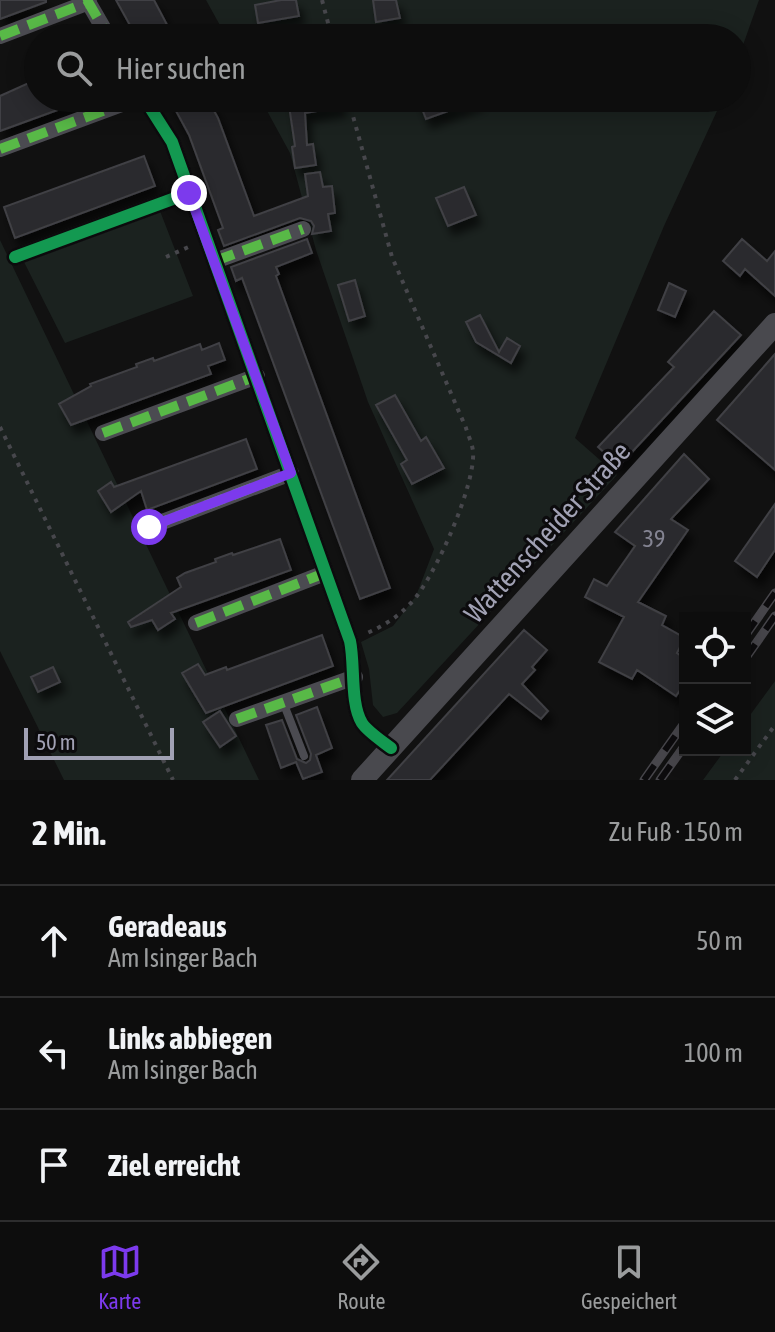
<!DOCTYPE html>
<html lang="de">
<meta charset="utf-8">
<style>
body{margin:0;font-family:"Asap Condensed",sans-serif;background:#161616;color:#f1f3f6}
.controls{position:absolute;right:24px;bottom:24px;display:grid;overflow:hidden;border-radius:0px;box-shadow:0 4px 20px #0003}
.controls button{width:72px;height:72px;display:grid;place-items:center;padding:0;border:0;border-bottom:2px solid #2d2d2e;background:#0d0d0d;color:#f1f3f6;font:40px sans-serif}
.scale{position:absolute;left:24px;bottom:20px;width:150px;box-sizing:border-box;padding-left:8px;border:4px solid #a1a1b4;border-top:0;font-size:22px;line-height:28px;white-space:nowrap;color:#a1a1b4;-webkit-text-stroke:6px #0c0b0d;paint-order:stroke}
.stop{position:absolute;width:24px;height:24px;margin:-18px;border:6px solid #7c3aed;border-radius:50%;background:#fff}
.stop.end{background:#7c3aed;border-color:#fff;box-shadow:0 2px 8px #0008}
.list{margin:0;padding:0;list-style:none}
h2{display:flex;justify-content:space-between;align-items:center;height:104px;margin:0;padding:0 32px;font-size:34px}
h2 small{font-size:26px;font-weight:400;color:#9a9c9d}
.list li{display:grid;grid-template-columns:52px 1fr auto;gap:24px;align-items:center;box-sizing:border-box;height:112px;padding:0 32px;border-top:2px solid #2d2d2e}
.list b{display:block;font-size:30px;white-space:nowrap}
.list p{margin:0;font-size:26px;white-space:nowrap;color:#9a9c9d}
.list em{font-size:26px;font-style:normal;color:#9a9c9d}
.icon{flex:none;width:44px;height:44px;fill:none;stroke:currentColor;stroke-width:2;stroke-linecap:round;stroke-linejoin:round}
.map{position:relative;flex:none;width:775px;height:780px;overflow:hidden}
.search{position:absolute;background:#0d0d0d;box-shadow:0 4px 20px #0003;left:24px;right:24px;top:24px;height:88px;display:flex;align-items:center;gap:20px;box-sizing:border-box;padding:0 28px;border-radius:44px;color:#9a9c9d;font-size:30px}
.sheet{height:440px;background:#0d0d0d}
nav{display:flex;justify-content:space-around;align-items:center;box-sizing:border-box;height:112px;border-top:2px solid #2d2d2e;background:#0d0d0d;font-size:22px;color:#9a9c9d}
nav a{display:grid;justify-items:center;gap:4px}
nav .on{color:#7c3aed}
.map>svg:first-child{display:block}
.green{fill:#1b221f}
.building{fill:#2c2c2d;stroke:#404045;stroke-width:2;filter:url(#shadow)}
.lines{fill:none;stroke-linecap:round;stroke-linejoin:round}
.path{stroke:#47474c;stroke-width:4;stroke-dasharray:4 6;stroke-linecap:butt}
.service{stroke:#4b4b51;stroke-width:8}
.minor{stroke:#4b4b51;stroke-width:16}
.secondary{stroke:#49494e;stroke-width:22}
.rail-casing{stroke:#47464b;stroke-width:9}
.rail{stroke:#0c0b0d;stroke-width:6;stroke-dasharray:18;stroke-linecap:butt}
.quiet{stroke:#58b947;stroke-width:10;stroke-dasharray:20 10;stroke-linecap:butt}
.cycleway-casing{stroke:#0c0b0d;stroke-width:17}
.cycleway{stroke:#139951;stroke-width:12}
.route{stroke:#7c3aed;stroke-width:10}
.labels{text-anchor:middle;stroke-width:6;stroke-linejoin:round;paint-order:stroke}
.number-label{font-size:24px;fill:#848492}
.street-label{font-size:28px;fill:#a1a1b4;stroke:#0c0b0d}
</style>
<div class="map">
<svg width="775" height="780" viewBox="0 0 775 780">
<defs>
<filter id="shadow"><feDropShadow dx="5" dy="9" stdDeviation="4" flood-color="#0009"/></filter>
</defs>
<rect width="100%" height="100%" fill="#111"/>
<path class="green" d="M206 0H759L737 62V38H227Z
M260 98H723L664 226 575 438 617 475 397 713 383 717 373 705 369 669 361 642 393 626 416 596 434 549 368 402 316 250 290 153Z
M160 211 193 296 65 343 24 262Z
M0 240 259 780H64L0 651Z
M775 681V780H703L725 750H745V722Z"/>
<path class="building" d="M0 0H46V2L0 19Z
M116 0H154L174 38H137Z
M281 0H296L299 16 258 23 255 5Z
M373 0H396L400 18 376 22Z
M33 81 34 84 38 82V98L85 100 0 131V96Z
M169 98H207L218 118 254 216 308 196 305 174 320 172 323 187 332 186 335 213 328 214 331 231 312 234 314 226 311 221 300 218 224 246 218 230 223 228 189 135Z
M298 98H340L341 107 305 113 307 145 313 144 316 165 295 168 292 147 295 146 288 99Z
M418 98H478L479 100 426 119Z
M144 156 155 186 15 238 4 207Z
M464 187 476 215 448 226 436 198Z
M307 239 312 253 276 267 279 274 276 276 390 588 360 599 242 278 236 281 231 267Z
M742 239 767 261 775 251V296L745 269 740 276 723 261Z
M355 280 365 316 349 321 338 285Z
M669 283 686 291 675 317 658 310Z
M714 311 741 335 619 466 598 447 674 367 668 362Z
M480 315 499 352 507 338 520 346 511 363 476 342 466 322Z
M219 343 225 360 208 366 211 374 71 425 59 404 91 386 90 384 137 367 136 364 153 358 154 361 200 344 202 350Z
M775 354V470L717 420Z
M395 395 421 441 426 437 444 468 412 484 401 464 407 460 376 405Z
M246 439 257 469 147 510 141 491 111 512 98 491 111 482 114 487Z
M684 454 709 479 671 519 688 530 638 602 666 616 662 625 685 638 677 653 685 659V683L676 696 637 670 632 679 599 662 624 617 585 597 594 579 607 586 635 546 615 532Z
M775 504V550L757 577 735 561Z
M280 539 291 570 171 613 175 619 158 630 152 620 131 627 128 622 181 587 177 578 185 573 216 562 215 559 232 553 233 555Z
M524 630 547 650 532 667 535 670 522 684 548 711 541 719 509 694 430 780H387Z
M322 635 333 666 206 713 182 673 198 664 205 675 226 667 227 670Z
M53 667 60 682 38 692 31 677Z
M317 707 332 748 316 755 322 772 303 779 296 762 281 768 266 725 282 720 297 759 306 763 310 760 311 754 296 715Z
M220 711 236 736 220 747 203 722Z"/>
<g class="lines">
<path class="path" d="M322 0 332 38
M348 98 392 257 466 428C468 435 472 443 473 451 476 485 434 579 411 603 397 618 383 626 365 634
M166 257 193 245
M0 427 173 780
M735 780 775 725"/>
<path class="service" d="M283 702 304 756"/>
<path class="minor" d="M87 0 109 38
M0 36 89 2
M144 98 172 142 350 641C355 664 350 704 362 723 368 732 382 741 391 748
M0 149 138 98
M15 257 189 193
M215 261 303 229
M103 433 257 376
M149 527 291 473
M196 623 325 573
M237 719 355 677"/>
<path class="secondary" d="M362 780 775 324"/>
<defs>
<path id="rail" d="M745 636 775 593
M745 659 775 616
M644 780 685 722
M660 780 685 745"/>
</defs>
<use href="#rail" class="rail-casing"/>
<use href="#rail" class="rail"/>
<path class="quiet" d="M87 0 109 38
M0 36 89 2
M0 149 138 98
M215 261 303 229
M103 433 257 376
M149 527 291 473
M196 623 325 573
M237 719 355 677"/>
<defs>
<path id="cycleway" d="M144 98 172 142 350 641C355 664 350 704 362 723 368 732 382 741 391 748
M15 257 189 193"/>
</defs>
<use href="#cycleway" class="cycleway-casing"/>
<use href="#cycleway" class="cycleway"/>
</g>
<g class="lines">
<path class="route" d="M149 527 291 473 189 193"/>
</g>
<g class="labels">
<g class="number-label">
<text x="654" y="547">39</text>
</g>
<g class="street-label">
<text transform="translate(547 532) rotate(-48)" y="10">Wattenscheider Straße</text>
</g>
</g>
</svg>
<div class="controls">
<button><svg class="icon" aria-label="locate" viewBox="0 0 24 24"><circle cx="12" cy="12" r="6"/><path d="M12 2v4M12 18v4M2 12h4M18 12h4"/></svg></button>
<button><svg class="icon" aria-label="layers" viewBox="0 0 24 24"><path d="M12 4l9 5-9 5-9-5zM3 14l9 5 9-5"/></svg></button>
</div>
<div class="scale">50 m</div>
<div class="stop" style="left:149px;top:527px"></div>
<div class="stop end" style="left:189px;top:193px"></div>
<div class="search"><svg class="icon" aria-label="search" viewBox="0 0 24 24"><circle cx="10" cy="10" r="6"/><path d="M15 15l6 6"/></svg>Hier suchen</div>
</div>
<section class="sheet">
<h2>2 Min.<small>Zu Fuß · 150 m</small></h2>
<ul class="list">
<li><svg class="icon" aria-label="ahead" viewBox="0 0 24 24"><path d="M12 20V5M6 11l6-6 6 6"/></svg><div><b>Geradeaus</b><p>Am Isinger Bach</p></div><em>50 m</em></li>
<li><svg class="icon" aria-label="left" viewBox="0 0 24 24"><path d="M17 20v-9H6M10 6l-5 5 5 5"/></svg><div><b>Links abbiegen</b><p>Am Isinger Bach</p></div><em>100 m</em></li>
<li><svg class="icon" aria-label="arrive" viewBox="0 0 24 24"><path d="M6 21V4h12l-3 4 3 4H6"/></svg><div><b>Ziel erreicht</b></div></li>
</ul>
</section>
<nav>
<a class="on"><svg class="icon" aria-label="map" viewBox="0 0 24 24"><path d="M3 6l6-2 6 2 6-2v14l-6 2-6-2-6 2zM9 4v14M15 6v14"/></svg>Karte</a>
<a><svg class="icon" aria-label="directions" viewBox="0 0 24 24"><path d="M12 3l9 9-9 9-9-9zM9 14v-3h6M13 9l2 2-2 2"/></svg>Route</a>
<a><svg class="icon" aria-label="saved" viewBox="0 0 24 24"><path d="M7 4h10v16l-5-4-5 4z"/></svg>Gespeichert</a>
</nav>
